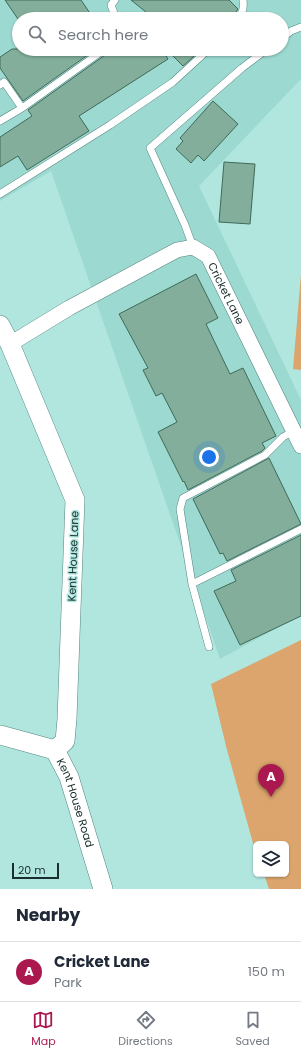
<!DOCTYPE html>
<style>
body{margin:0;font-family:Poppins,sans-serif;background:#f2f2f3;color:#1f2937}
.controls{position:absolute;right:12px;bottom:12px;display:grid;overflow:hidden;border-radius:6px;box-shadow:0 1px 3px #0004}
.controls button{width:36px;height:36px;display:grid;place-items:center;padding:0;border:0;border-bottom:1px solid #e0e1e3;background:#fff;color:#1f2937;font:20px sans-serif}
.scale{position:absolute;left:12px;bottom:10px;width:47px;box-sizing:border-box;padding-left:4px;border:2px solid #1a2f2d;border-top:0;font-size:11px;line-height:14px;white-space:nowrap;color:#1a2f2d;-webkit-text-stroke:3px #b1e6df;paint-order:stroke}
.you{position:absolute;left:209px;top:457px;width:14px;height:14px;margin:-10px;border:3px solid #fff;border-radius:50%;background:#1a73e8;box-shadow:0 0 0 6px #1a73e833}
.badge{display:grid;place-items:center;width:26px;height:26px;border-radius:50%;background:#aa184f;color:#fff;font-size:13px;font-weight:700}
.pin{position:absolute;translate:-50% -33px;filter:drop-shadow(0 1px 2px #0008)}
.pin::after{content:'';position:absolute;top:21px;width:14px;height:12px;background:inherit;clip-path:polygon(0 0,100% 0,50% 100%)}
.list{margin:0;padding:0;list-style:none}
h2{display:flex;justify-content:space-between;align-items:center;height:52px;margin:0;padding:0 16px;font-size:17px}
h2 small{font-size:13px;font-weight:400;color:#747a83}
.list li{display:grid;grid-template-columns:26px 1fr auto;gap:12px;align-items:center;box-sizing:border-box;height:60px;padding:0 16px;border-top:1px solid #e0e1e3}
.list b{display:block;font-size:15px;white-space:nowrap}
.list p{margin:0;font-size:13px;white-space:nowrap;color:#747a83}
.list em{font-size:13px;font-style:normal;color:#747a83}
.icon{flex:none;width:22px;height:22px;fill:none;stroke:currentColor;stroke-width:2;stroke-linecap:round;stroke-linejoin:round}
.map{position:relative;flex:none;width:301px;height:889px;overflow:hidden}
.search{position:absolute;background:#fff;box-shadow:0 1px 3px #0004;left:12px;right:12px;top:12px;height:44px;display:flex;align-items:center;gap:10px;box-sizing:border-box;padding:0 14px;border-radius:22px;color:#747a83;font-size:15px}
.sheet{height:112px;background:#fff}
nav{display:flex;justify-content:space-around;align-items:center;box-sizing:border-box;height:56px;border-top:1px solid #e0e1e3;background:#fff;font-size:11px;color:#747a83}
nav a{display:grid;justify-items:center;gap:2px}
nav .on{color:#aa184f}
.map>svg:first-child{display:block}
.built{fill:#9cd9d1;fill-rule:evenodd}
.green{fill:#dca56d}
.building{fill:#82ae9b;stroke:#3f6a58}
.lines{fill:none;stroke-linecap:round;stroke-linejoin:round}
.service-casing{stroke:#538680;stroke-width:8}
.minor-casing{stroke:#538680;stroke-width:16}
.tertiary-casing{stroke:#538680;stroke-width:20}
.service{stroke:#fff;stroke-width:7}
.minor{stroke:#fff;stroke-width:15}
.tertiary{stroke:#fff;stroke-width:19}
.labels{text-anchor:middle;stroke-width:3;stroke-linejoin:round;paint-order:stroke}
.street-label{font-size:11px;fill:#1a2f2d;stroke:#b1e6df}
</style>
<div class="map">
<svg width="301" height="889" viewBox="0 0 301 889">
<rect width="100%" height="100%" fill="#b1e6df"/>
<path class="built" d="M0 0H301V79L199 186 301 400V615L220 659 51 171 0 201ZM19 19H282V49H19Z"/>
<path class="green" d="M301 274V370L293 369Z
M301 640V889H269L264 874H286V844H256V854L227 750 211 684Z"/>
<path class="building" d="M5 0H81L94 19H18Z
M131 0H229L238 9 231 19H140L146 12Z
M12 49H96L23 101 0 68V57Z
M110 49H162L168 59 79 116 89 131 27 170 18 156 0 167V137L32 116 28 110 108 53Z
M166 49H202L183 66Z
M213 101 238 124 204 161 198 155 191 163 176 149 183 141 180 138Z
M224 162 255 164 250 224 219 222Z
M196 274 218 318 206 324 230 374 243 368 276 436 262 443 265 448 262 451 188 490 184 481 183 482 158 432 177 422 162 393 156 396 143 370 148 368 119 314Z
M269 458 301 524 227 561 223 553 220 554 193 499Z
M301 535V616L240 645 214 591 236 581 231 570Z"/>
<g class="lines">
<defs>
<path id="service" d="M115 0 111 5 116 19
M237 19C243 13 244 8 243 0
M282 38 291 31 301 27
M0 85 4 82 22 108 0 121
M22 108 105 49
M0 194 110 125 173 82 209 49
M193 247 185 225 150 148 242 68 267 49
M192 584 301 529
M209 647 192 584 180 509 183 498 265 455 283 437 294 431"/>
<g id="minor">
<path id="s1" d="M10 344 69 308 177 250 193 247 208 256 301 446"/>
</g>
<g id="tertiary">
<path d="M0 325 10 344 75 500 67 719 65 741 55 750"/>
<path id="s2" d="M0 735 55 750 69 777 103 889"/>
</g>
</defs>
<use href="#service" class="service-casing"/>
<use href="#minor" class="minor-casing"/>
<use href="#tertiary" class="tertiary-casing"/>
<use href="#service" class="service"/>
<use href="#minor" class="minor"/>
<use href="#tertiary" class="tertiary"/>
</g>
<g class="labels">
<g class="street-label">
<text dy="4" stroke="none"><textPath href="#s1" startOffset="267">Cricket Lane</textPath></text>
<text transform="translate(73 556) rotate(-88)" y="4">Kent House Lane</text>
<text dy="4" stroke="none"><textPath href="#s2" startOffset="114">Kent House Road</textPath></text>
</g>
</g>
</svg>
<div class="controls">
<button><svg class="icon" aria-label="layers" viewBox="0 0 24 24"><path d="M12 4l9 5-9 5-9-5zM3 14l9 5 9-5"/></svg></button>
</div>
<div class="scale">20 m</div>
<div class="you"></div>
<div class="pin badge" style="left:271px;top:797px">A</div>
<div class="search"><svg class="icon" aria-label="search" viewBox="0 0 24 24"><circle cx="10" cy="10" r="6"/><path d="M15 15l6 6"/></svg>Search here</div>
</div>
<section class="sheet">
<h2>Nearby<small></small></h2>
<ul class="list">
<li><span class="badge">A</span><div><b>Cricket Lane</b><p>Park</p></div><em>150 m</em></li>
</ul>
</section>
<nav>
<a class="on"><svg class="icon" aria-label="map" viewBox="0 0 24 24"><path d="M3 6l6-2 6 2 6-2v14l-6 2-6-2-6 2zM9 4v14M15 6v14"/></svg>Map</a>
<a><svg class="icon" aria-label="directions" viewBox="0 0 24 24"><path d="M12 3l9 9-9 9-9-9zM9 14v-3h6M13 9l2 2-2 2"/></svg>Directions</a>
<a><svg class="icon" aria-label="saved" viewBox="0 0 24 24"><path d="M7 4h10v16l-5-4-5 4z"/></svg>Saved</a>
</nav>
